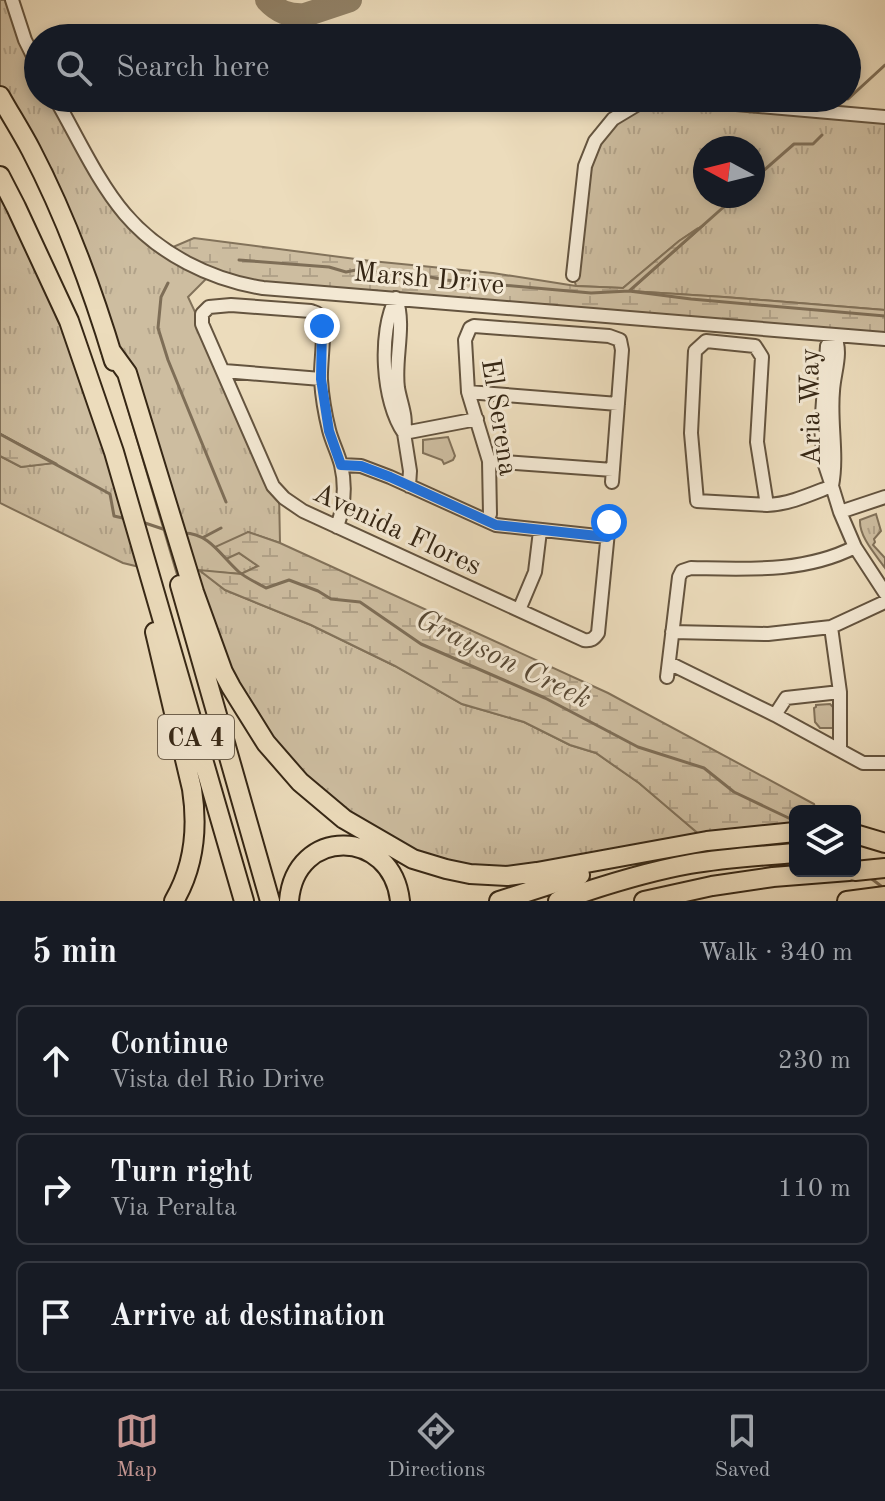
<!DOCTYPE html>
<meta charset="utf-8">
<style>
body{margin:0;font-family:"Old Standard TT",serif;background:#20242c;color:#f1f3f6}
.controls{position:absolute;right:24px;bottom:24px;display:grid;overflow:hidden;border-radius:12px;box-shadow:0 4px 12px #0003}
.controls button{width:72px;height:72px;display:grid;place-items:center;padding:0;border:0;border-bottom:2px solid #363941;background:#171b24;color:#f1f3f6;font:40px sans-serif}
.compass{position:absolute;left:693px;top:136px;width:72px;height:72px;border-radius:50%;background:#171b24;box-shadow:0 4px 12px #0003;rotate:277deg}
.stop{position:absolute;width:24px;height:24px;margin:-18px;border:6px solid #1a73e8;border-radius:50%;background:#fff}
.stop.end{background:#1a73e8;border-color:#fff;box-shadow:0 2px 8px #0008}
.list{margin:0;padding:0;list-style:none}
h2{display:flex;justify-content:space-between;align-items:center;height:104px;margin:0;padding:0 32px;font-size:34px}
h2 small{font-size:26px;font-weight:400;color:#9ea1a6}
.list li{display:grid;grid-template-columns:52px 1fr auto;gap:24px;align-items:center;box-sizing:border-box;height:112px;margin:0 16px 16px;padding:0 16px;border:2px solid #363941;border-radius:12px}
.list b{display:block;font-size:30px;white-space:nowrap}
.list p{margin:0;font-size:26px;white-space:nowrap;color:#9ea1a6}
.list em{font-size:26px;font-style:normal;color:#9ea1a6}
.icon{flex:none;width:44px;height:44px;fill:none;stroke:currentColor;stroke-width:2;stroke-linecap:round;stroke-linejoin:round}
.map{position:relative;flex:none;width:885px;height:901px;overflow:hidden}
.search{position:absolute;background:#171b24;box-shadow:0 4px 12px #0003;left:24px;right:24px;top:24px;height:88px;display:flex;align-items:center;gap:20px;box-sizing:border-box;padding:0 28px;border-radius:44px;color:#9ea1a6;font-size:30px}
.sheet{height:488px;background:#171b24}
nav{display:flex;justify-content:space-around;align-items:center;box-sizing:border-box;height:112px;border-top:2px solid #363941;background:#171b24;font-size:22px;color:#9ea1a6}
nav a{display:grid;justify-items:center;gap:4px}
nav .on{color:#c59692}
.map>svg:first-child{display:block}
.grass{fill:url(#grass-tufts);stroke:#82725a;stroke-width:2;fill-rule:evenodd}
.wetland{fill:url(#wetland-marsh);stroke:#82725a;stroke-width:2}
.pitch{fill:#cdbda0;stroke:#82725a;stroke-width:2}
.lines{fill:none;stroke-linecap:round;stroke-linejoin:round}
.stream{stroke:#7e6e57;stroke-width:3}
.taxiway{stroke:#918268;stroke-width:24}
.minor-casing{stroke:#64543f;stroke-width:16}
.highway-casing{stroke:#362715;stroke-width:22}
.minor{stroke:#f3e8d3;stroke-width:12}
.highway{stroke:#ecdcbc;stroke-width:18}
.route{stroke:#1a73e8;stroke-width:10}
.labels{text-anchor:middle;stroke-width:6;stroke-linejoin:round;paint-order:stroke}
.shield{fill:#f3e8d3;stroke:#6f614e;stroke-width:2}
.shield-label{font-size:26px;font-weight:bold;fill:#362715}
.street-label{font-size:28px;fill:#362715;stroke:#f3e8d3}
.water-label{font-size:30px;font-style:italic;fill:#5a4b36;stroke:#f3e8d3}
</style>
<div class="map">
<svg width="885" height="901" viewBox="0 0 885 901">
<defs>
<pattern id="grass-tufts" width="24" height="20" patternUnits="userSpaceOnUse" patternTransform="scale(2)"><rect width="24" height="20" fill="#cdbda0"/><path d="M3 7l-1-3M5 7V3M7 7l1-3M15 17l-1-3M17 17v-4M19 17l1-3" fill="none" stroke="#b1a289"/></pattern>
<pattern id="wetland-marsh" width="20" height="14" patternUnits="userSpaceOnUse" patternTransform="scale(2)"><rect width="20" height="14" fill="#cdbda0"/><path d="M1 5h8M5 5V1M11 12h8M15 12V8" fill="none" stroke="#b1a289"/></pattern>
</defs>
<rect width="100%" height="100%" fill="#ecdcbc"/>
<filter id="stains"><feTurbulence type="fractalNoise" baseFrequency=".0025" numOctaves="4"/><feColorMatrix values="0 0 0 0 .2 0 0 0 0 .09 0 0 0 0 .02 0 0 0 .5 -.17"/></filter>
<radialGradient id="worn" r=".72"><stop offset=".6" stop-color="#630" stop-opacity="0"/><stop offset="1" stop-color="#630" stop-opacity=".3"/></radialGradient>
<path class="grass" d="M0 0H12L38 66V98H55L107 189 145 234 211 274 188 297 279 492 280 543 248 532 239 553 258 566 241 574 201 571 225 590 311 625 395 666 462 704 524 722 570 745 596 753 639 783 707 841 537 872 413 859 300 782 191 622 103 325 0 96Z
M668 98 885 117V310L724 297 629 291 698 228 679 241 623 288 576 286 573 275 585 166 613 119ZM705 148H753V196H705Z
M0 176 69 321 148 569 123 563 0 503V456L21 467 53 463 0 434Z
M876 514 881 531 874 539 875 542 873 545 885 558V568C876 555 859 537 860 520Z"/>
<path class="wetland" d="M705 224 630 291 724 297 885 310V339L263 288 166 250 194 238 371 261 493 273 576 286 623 288 679 241Z
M0 434 55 463 21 467 0 456Z
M248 532 280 543 608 693 814 804 816 811H795V832L707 841 639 783 596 753 570 745 524 722 462 704 395 666 311 625 225 590 199 570 241 574 258 566 239 553 226 559 215 547Z"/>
<path class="pitch" d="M448 437 455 456 453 460 444 464 442 460 423 453V440Z
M830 704 833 707 834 728H820L815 722 814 708 816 707V705Z"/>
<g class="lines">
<path class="stream" d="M848 99 885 65
M753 180 794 144H813L822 135
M239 260 329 267 346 272 361 269 375 272 420 275 445 280 591 293 629 291 691 299 885 316
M168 283 161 297 158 328 168 360 226 502
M629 291 736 196
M0 434 110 494 114 516 127 519
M142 522 169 531
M184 533C209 533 221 556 239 572 246 578 257 583 266 588L289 580 318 591 331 599 360 602 421 644 545 698 638 747 704 768 734 792 795 821
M204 537 221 528
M868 876 881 886 883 890"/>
<path class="taxiway" d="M267 0C278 12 289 16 305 15L350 0"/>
<defs>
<path id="minor" d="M12 0 25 40 38 66
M55 98C77 136 97 181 125 214 159 254 211 280 263 288L885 339
M668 98 885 117
M573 275 585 166 595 141 613 119 638 104 666 98
M396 298C406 326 394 359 398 388 401 405 407 415 404 433 382 402 378 332 396 298Z
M834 335C843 352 834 372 833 391 830 423 838 454 832 486L824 462 821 428 827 346Z
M706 341 755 346 762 357 757 442 767 505 697 501 691 433 695 351Z
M224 371 321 379
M468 392 618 404
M489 461 613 470
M341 465 361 466 390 477 496 525 607 537
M409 486 410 471 404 433 477 419
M767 505C790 504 811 494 832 486L840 512 855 547 885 593
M840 512 885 497
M487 521 490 514 489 461 468 392 465 340 470 328 474 326 609 336 620 340 622 350 612 482
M337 527C344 507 346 486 341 465 338 453 332 442 329 430 325 414 322 396 321 380 320 366 326 329 321 318 318 312 316 313 311 311L231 305 209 307 202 314V324L269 477 273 486 284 498 303 511 584 640C591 641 594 639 598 633L609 522
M519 610 535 572 540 531
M831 627 840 692V750
M672 632 768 634 831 627 885 602
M669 663 775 715 863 763H885
M667 677 679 577 682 571 691 568C747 569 804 573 855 547
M775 715 786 698 840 692"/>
<path id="highway" d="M0 96C10 114 21 131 31 150 66 217 92 288 114 361
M0 176 16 207 69 321 114 452 244 901
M111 351 127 373 194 592 223 672 231 687 266 743 300 782 344 819 413 859 446 869 470 874 507 876 537 872 707 841 795 832
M180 585 270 901
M155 632 192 789C198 828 194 867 174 901
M855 834 885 843
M855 871 885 868
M289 901C295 826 392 828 400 901
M499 901 580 875
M558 901C601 886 645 872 690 864 725 858 760 856 795 853
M644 901 712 886 773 877 849 871
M847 901 885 896"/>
</defs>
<use href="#minor" class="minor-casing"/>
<use href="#highway" class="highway-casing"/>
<use href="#minor" class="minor"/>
<use href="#highway" class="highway"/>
</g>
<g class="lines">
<path class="route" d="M322 326 321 379 329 431 341 465 361 466 390 477 496 525 607 537 609 522"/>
</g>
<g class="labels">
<rect class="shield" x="158" y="715" width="76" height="44" rx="6"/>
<g class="shield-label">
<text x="196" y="746">CA 4</text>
</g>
<g class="street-label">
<text transform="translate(429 277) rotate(5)" y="10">Marsh Drive</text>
<text transform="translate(809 407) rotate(-91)" y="10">Aria Way</text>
<text transform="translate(501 417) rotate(81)" y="10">El Serena</text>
<text transform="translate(398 528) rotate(25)" y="10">Avenida Flores</text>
</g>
<g class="water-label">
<text transform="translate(504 658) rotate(26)" y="10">Grayson Creek</text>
</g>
</g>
<rect width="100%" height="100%" filter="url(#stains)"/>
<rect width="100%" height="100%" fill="url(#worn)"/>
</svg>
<div class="controls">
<button><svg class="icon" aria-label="layers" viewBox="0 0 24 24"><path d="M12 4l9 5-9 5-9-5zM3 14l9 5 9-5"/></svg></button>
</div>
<svg class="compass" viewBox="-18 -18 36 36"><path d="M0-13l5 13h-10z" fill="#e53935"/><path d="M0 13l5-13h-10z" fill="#9ea1a6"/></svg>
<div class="stop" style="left:609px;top:522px"></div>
<div class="stop end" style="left:322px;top:326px"></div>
<div class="search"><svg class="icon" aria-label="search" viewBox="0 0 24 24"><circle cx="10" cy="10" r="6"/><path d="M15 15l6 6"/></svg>Search here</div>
</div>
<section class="sheet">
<h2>5 min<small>Walk · 340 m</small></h2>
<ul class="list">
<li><svg class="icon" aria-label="ahead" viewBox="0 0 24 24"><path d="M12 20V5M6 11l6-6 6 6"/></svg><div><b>Continue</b><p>Vista del Rio Drive</p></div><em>230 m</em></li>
<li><svg class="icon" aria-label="right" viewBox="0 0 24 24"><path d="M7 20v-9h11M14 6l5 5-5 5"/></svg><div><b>Turn right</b><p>Via Peralta</p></div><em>110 m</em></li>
<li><svg class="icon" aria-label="arrive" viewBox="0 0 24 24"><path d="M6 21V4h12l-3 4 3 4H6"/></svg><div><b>Arrive at destination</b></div></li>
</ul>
</section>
<nav>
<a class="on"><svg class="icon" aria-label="map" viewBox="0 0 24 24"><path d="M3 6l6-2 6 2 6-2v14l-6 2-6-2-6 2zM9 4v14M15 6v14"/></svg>Map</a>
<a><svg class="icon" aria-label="directions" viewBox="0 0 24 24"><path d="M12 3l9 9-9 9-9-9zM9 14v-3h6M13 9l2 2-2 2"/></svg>Directions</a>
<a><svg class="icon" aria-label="saved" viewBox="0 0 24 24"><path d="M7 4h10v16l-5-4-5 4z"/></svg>Saved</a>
</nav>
